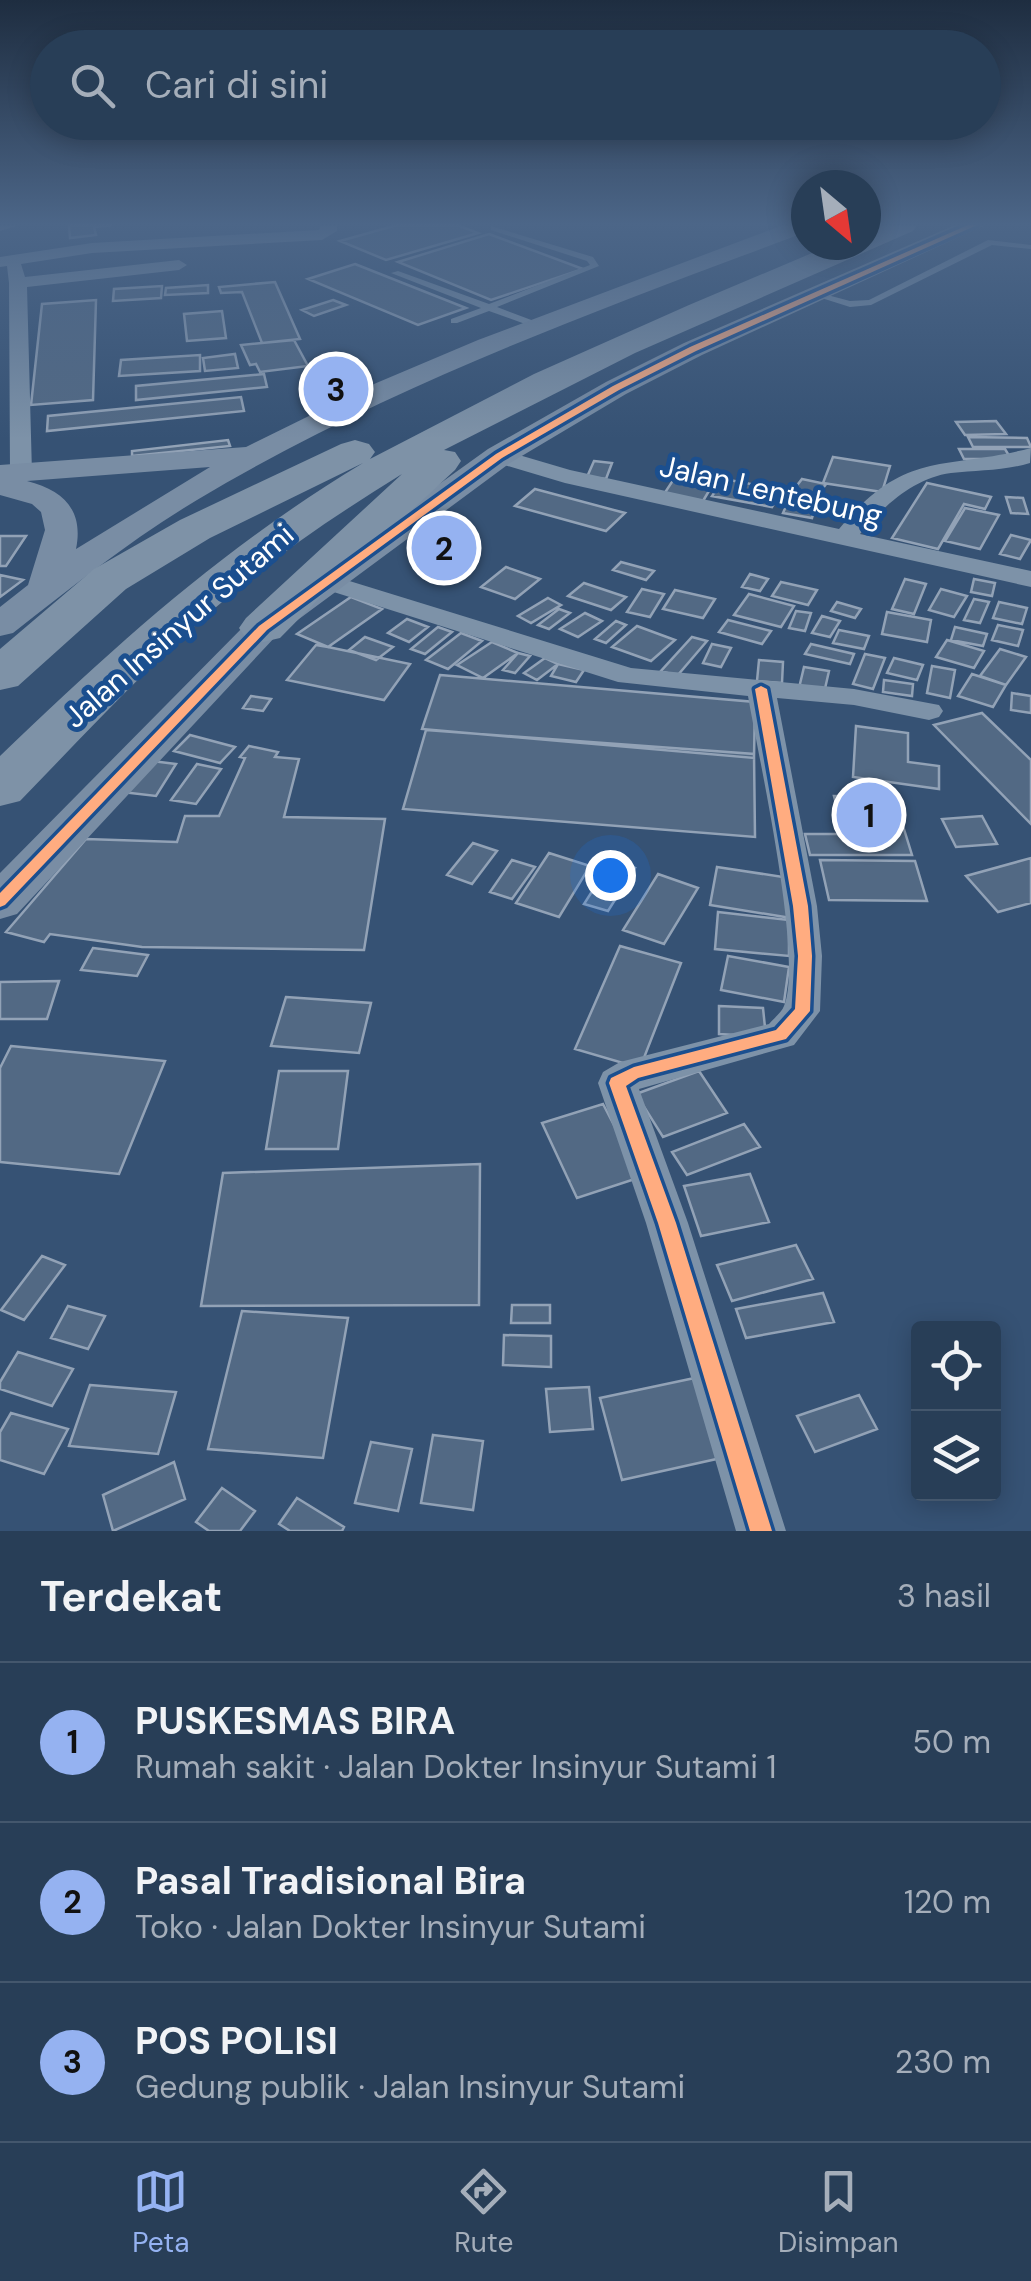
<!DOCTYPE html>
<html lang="id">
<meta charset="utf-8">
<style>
body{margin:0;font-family:"DM Sans",sans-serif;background:#30455d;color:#f1f3f6}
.controls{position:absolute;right:30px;bottom:30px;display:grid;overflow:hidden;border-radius:10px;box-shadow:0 5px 25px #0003}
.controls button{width:90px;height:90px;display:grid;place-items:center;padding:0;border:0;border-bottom:2px solid #44576d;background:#283e57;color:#f1f3f6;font:50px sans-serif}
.compass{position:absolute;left:791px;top:170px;width:90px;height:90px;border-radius:50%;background:#283e57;box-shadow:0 5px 25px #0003;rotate:151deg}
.you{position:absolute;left:610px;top:875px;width:35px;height:35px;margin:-25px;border:8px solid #fff;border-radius:50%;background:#1a73e8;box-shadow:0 0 0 15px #1a73e833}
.badge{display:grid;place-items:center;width:65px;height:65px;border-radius:50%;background:#95b2f1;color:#111;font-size:32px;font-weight:700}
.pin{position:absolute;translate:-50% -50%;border:5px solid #fff;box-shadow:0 2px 10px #0006}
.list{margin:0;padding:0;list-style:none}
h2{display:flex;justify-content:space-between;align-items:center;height:130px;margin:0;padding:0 40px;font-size:42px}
h2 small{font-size:32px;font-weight:400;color:#a5aeba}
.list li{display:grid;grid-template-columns:65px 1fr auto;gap:30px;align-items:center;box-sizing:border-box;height:160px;padding:0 40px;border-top:2px solid #44576d}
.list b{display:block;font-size:38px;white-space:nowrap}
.list p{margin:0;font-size:32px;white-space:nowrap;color:#a5aeba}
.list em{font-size:32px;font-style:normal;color:#a5aeba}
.icon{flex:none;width:55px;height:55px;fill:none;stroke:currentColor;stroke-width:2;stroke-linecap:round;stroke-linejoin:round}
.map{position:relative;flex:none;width:1031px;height:1531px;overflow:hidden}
.search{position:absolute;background:#283e57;box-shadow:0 5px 25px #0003;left:30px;right:30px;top:30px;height:110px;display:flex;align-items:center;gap:25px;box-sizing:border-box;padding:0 35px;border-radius:55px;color:#a5aeba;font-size:38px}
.sheet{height:610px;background:#283e57}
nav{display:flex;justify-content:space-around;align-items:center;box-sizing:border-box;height:140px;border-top:2px solid #44576d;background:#283e57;font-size:28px;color:#a5aeba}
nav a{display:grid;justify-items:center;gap:5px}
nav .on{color:#95b2f1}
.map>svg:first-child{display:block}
.building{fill:#526984;stroke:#92a2b6;stroke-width:2.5}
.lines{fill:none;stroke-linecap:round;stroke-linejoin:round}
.lane{fill:#7d92a8;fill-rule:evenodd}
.street{fill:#7d92a8;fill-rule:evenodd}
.secondary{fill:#798da4;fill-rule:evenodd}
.highway{fill:#7e92a7;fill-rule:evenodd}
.cycleway-casing{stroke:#1b4f8f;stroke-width:7}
.cycleway{fill:#ffac80;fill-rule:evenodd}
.labels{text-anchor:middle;stroke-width:10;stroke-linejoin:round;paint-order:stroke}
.far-street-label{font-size:30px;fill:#fff;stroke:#1b4f8f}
</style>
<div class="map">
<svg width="1031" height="1531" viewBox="0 0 1031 1531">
<rect width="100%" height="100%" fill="#365274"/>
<path class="building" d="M69 225H112L94 227 96 235 70 238Z
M457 225 478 233 386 260 340 241 397 225Z
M489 234 583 269 491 300 398 262Z
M355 264 466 308 418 325 308 279Z
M275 282 300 339 262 343 242 292 221 293 219 287Z
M208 285V293L165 295 166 288Z
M162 286 161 298 113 301 114 289Z
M96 300 93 400 31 405 42 304Z
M333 300 346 305 314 316 302 310Z
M222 311 226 338 187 341 184 314Z
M294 340 308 366 260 372 256 364 250 365 241 345Z
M235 354 238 368 205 371 203 358Z
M200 355V371L119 376 121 360Z
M264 374 267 387 136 400V386Z
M241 397 244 411 47 431 48 416Z
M996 421 1006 434 965 435 956 422Z
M968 437 1027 438 1031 447H973Z
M228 440 230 446 132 456V451Z
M959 449H1005L1011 459H964Z
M833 457 890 466 882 492 823 483Z
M594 461 612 463 606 479 587 477Z
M681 468 719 474 703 501 664 494Z
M724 479 782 490 772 507 712 496Z
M802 479 826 484 812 503 788 497Z
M927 483 991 497 985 509 964 504 938 549 892 538Z
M535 489 625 513 606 531 515 506Z
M1006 497 1023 498 1028 514 1011 513Z
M787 504 815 508 812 518 783 513Z
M965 508 999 515 980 549 945 541Z
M1011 535 1031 540 1020 559 1000 554Z
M0 536H26L6 566H0Z
M621 562 654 571 646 580 613 570Z
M506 567 540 579 515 599 481 587Z
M750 574 768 579 760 591 742 587Z
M0 575 23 580 0 597Z
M905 579 926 584 914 614 892 609Z
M974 579 995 583 992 596 971 592Z
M781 582 817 590 808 605 772 596Z
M584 583 626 597 611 610 568 596Z
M642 589 664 594 650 617 627 612Z
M941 589 967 596 954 617 929 610Z
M675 590 715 599 703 618 663 609Z
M749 594 794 606 781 627 734 615Z
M351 597 382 609 328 647 297 634Z
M548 598 561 605 531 623 518 616Z
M974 599 989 602 980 623 964 620Z
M837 602 861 609 855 618 831 611Z
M999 602 1027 608 1022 624 993 618Z
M559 609 570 613 549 629 538 625Z
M796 611 811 613 805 631 789 628Z
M887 612 931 620 927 642 882 634Z
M585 613 602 621 578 637 560 629Z
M822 616 840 621 830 637 812 633Z
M407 619 428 627 409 642 388 633Z
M728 620 771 631 762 644 719 632Z
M616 621 626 625 606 643 595 639Z
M998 625 1023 630 1018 646 992 640Z
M637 626 675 640 651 661 612 647Z
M438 627 452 632 425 654 411 649Z
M955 627 987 634 983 646 951 640Z
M839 630 869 636 864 649 833 643Z
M461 633 482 641 448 669 426 660Z
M365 637 393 647 376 660 349 650Z
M692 637 707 641 677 676 661 671Z
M947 640 984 651 974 668 936 657Z
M492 642 518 653 483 678 457 665Z
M712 644 731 648 721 667 703 663Z
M811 644 854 654 850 664 805 654Z
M316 645 328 647 410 664 384 700 287 680Z
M1000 649 1026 657 1006 685 980 676Z
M518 653 530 656 515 673 503 670Z
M865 654 885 658 873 689 853 684Z
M545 658 558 664 537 680 524 673Z
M894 658 923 665 917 680 887 673Z
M759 660 783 662 782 683 757 681Z
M558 664 584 670 576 682 551 676Z
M932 666 955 670 950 698 927 693Z
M804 667 829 671 824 693 799 688Z
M972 674 1006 685 993 707 958 696Z
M440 675 755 702 754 758 422 729Z
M884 680 913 684 912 696 883 692Z
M1012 693 1031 696V713L1011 710Z
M251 696 271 699 263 711 243 708Z
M982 713 1031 760V824L934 725Z
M856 726 908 733V762L939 766V789L853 777Z
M426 730 754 754 755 837 403 809Z
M190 735 235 747 220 763 174 751Z
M249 746 278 752 275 757 299 759 284 817 385 819 364 950 142 947 50 934 44 942 6 932 86 839 177 842 185 816H219L245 758 240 757Z
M144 760 176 764 156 796 122 792Z
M197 764 221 769 196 804 171 800Z
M834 796 894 797 912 855H810L805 834H844Z
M982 816 997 844 956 847 942 819Z
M473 843 497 851 472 884 447 875Z
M549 853 590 866 559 917 516 903Z
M1031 858V903L998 912 966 876Z
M512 860 535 867 512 899 490 892Z
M612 860 635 868 608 911 584 904Z
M820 860 915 861 927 901 829 900Z
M717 867 796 879 791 918 710 905Z
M658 874 698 888 664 944 623 930Z
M718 912 789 920V956L715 949Z
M620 946 681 963 640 1068 575 1049Z
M93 948 148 955 137 976 81 970Z
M728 956 789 967 784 1002 721 990Z
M59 981 47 1019H0V982Z
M286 997 371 1003 359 1053 271 1046Z
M719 1006 763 1008 766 1037 719 1034Z
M11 1046 165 1061 119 1174 0 1162V1068Z
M279 1071H348L338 1149H266Z
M699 1071 727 1113 663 1137 636 1094Z
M603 1104 641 1177 577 1198 542 1123Z
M744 1124 760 1147 687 1175 672 1152Z
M480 1164 479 1305 201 1306 223 1173Z
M750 1174 769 1222 701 1236 684 1186Z
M796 1245 813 1279 732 1301 717 1265Z
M42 1256 65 1265 24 1320 1 1310Z
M823 1293 834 1322 746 1338 736 1309Z
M512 1305H550V1323H511Z
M68 1306 105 1316 88 1349 51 1338Z
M242 1311 348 1318 323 1458 208 1449Z
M504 1335 551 1336V1367L503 1365Z
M18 1352 73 1369 52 1406 0 1389V1382Z
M704 1376 730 1456 622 1480 600 1398Z
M90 1385 176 1392 158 1454 69 1446Z
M589 1387 593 1429 550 1432 546 1389Z
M859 1395 877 1429 815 1452 797 1416Z
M11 1413 68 1429 44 1474 0 1460V1432Z
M433 1435 483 1441 473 1510 421 1503Z
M371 1442 412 1449 398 1511 355 1503Z
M174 1462 185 1499 113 1531 103 1495Z
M222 1488 255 1511 240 1531H209L196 1522Z
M297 1498 344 1527 342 1531H290L279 1524Z"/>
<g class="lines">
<path class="lane" d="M491 226 593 257 599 266 497 307 542 324 544 326 539 329 489 311 457 323H451V319L481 308 391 273 398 271 489 304 590 265 587 261 491 230Z
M988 240 1031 245V249L992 245 871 305 850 307 812 295 816 292 850 301 869 300Z"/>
<path class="street" d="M0 225H19L0 231Z
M321 225H337V231L322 240 92 253 21 264 25 277 179 260 187 265 179 270 27 287 32 473 29 478H13L10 473 9 283 7 266 0 267V257L92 243 319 230Z
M1031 448 1030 463C1003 471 977 470 951 473 913 478 883 507 860 534L1031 571V587L565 483 491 461 488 456 499 449 570 470 839 529C906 448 943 471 1031 448Z
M330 575 631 668 854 689 939 705 943 711 939 717 929 720 854 705 777 698 817 906 822 956 820 1011 794 1045 639 1089 688 1223 786 1531H736L646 1223 598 1083 603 1072 620 1062 769 1024C773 1019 782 1012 784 1006 804 959 758 755 748 696L618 682 321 588 317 583Z"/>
<path class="secondary" d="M783 225H806V232C598 310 388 386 197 500 132 539 73 586 13 633L0 636V607L28 585 45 530 41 512 32 504 0 495V465L246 447 374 384 478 340ZM210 467 76 549C84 510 63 490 27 481Z
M955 225H985L702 355 626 394 510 463 276 636 17 914 0 919V873L250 620 488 449 606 382 684 343Z"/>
<path class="highway" d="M878 225H917L913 231 635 353 444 450 455 452 461 461 455 470 349 568 280 638 263 642 246 638 239 628 246 618 402 474C346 509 290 545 239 588 160 652 91 728 20 801L0 806V756C119 642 221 549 363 463L210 538 126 589 18 686 0 690V649L94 569 180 520 341 444 355 440 369 444 375 452 370 459 534 374 689 305 831 245H866V230Z"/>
<defs>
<path id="cycleway" d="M968 225H977L696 351 619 390 502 458 267 630 5 905 0 907V893L259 626 496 454 613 386 690 347Z
M761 686 767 689 808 906 812 956 810 1011 786 1039 638 1078 626 1086 676 1223 772 1531H750L658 1223 609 1083 611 1078 634 1067 776 1030 795 1009 798 956 793 906 755 689Z"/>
</defs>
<use href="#cycleway" class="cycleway-casing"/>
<use href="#cycleway" class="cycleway"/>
</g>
<linearGradient id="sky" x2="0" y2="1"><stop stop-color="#1e2d40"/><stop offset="0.51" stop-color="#4c6688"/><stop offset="1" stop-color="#4c6688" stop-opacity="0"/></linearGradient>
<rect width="1031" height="439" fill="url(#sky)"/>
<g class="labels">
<g class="far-street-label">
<text transform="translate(771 491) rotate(13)" y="10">Jalan Lentebung</text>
<text transform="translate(179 626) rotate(-41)" y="10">Jalan Insinyur Sutami</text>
</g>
</g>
</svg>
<div class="controls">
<button><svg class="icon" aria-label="locate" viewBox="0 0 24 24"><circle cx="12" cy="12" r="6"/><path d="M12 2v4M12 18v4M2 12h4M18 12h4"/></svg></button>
<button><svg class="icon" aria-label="layers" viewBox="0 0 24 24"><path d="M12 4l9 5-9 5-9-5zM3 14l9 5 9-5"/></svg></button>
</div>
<svg class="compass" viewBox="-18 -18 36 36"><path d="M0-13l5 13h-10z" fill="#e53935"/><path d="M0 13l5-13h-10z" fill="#a5aeba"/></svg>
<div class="you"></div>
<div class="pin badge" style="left:869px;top:815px">1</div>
<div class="pin badge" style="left:444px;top:548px">2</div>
<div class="pin badge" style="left:336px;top:389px">3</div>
<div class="search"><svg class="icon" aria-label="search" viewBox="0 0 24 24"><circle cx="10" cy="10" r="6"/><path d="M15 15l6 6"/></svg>Cari di sini</div>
</div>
<section class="sheet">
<h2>Terdekat<small>3 hasil</small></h2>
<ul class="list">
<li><span class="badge">1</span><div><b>PUSKESMAS BIRA</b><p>Rumah sakit · Jalan Dokter Insinyur Sutami 1</p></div><em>50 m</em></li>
<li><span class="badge">2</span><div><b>Pasal Tradisional Bira</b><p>Toko · Jalan Dokter Insinyur Sutami</p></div><em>120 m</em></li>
<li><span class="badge">3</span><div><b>POS POLISI</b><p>Gedung publik · Jalan Insinyur Sutami</p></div><em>230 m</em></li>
</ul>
</section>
<nav>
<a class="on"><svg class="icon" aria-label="map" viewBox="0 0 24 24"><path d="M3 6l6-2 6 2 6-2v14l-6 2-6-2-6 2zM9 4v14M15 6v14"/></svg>Peta</a>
<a><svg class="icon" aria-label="directions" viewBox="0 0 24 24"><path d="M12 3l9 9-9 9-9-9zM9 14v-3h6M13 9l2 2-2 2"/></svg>Rute</a>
<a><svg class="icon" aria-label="saved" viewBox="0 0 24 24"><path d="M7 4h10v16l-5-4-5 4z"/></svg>Disimpan</a>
</nav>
